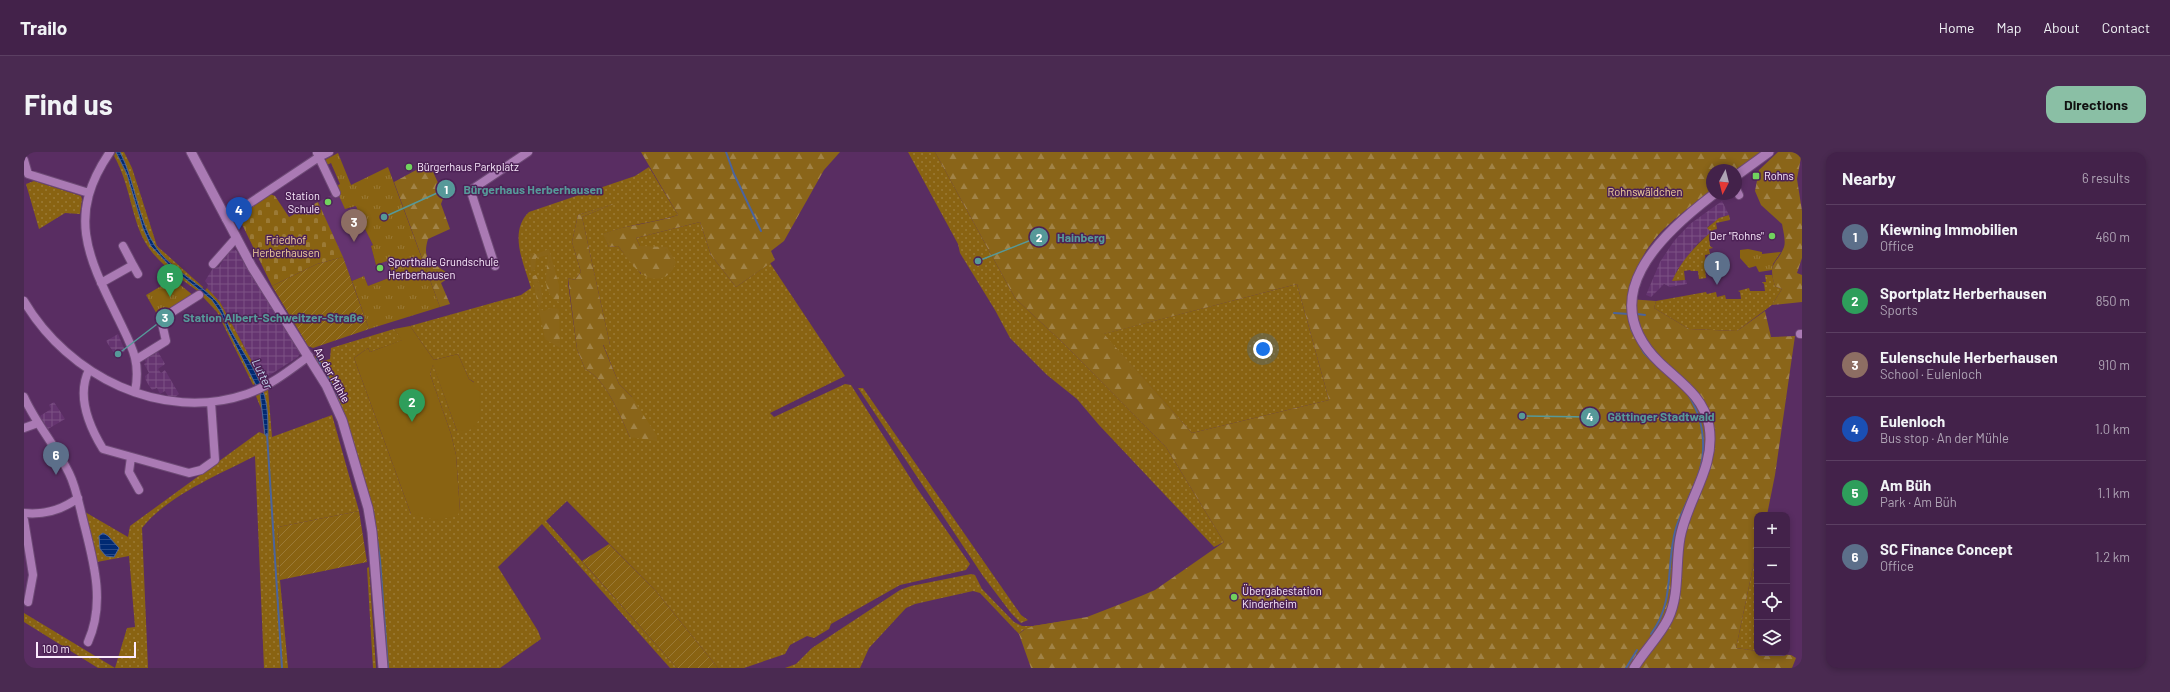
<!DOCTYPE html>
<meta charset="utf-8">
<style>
body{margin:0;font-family:Barlow,sans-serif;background:#4a2a51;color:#f1f3f6}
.controls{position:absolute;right:12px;bottom:12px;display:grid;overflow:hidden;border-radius:8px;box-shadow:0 2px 6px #0003}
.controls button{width:36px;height:36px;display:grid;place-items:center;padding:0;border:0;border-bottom:1px solid #5b3f62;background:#43224a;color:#f1f3f6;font:20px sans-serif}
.compass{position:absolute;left:1682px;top:12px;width:36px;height:36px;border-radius:50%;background:#43224a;box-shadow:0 2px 6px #0003;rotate:187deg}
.scale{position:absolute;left:12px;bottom:10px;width:100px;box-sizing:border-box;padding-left:4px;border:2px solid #fbebfe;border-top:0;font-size:11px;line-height:14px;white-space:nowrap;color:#fbebfe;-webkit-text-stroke:3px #4d2256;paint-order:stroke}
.you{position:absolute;left:1239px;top:197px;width:14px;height:14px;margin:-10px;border:3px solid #fff;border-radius:50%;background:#1a73e8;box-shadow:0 0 0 6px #1a73e833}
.badge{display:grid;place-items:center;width:26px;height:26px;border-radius:50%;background:#8abfa5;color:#fff;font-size:13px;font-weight:700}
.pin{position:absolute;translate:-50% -33px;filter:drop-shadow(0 1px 2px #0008)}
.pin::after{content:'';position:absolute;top:21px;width:14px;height:12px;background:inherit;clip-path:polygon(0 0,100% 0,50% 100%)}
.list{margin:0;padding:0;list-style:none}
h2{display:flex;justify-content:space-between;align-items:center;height:52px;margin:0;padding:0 16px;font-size:17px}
h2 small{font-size:13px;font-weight:400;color:#afa4b5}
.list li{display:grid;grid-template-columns:26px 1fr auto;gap:12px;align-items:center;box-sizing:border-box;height:64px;padding:0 16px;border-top:1px solid #5b3f62}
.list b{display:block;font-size:15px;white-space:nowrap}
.list p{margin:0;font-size:13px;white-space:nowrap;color:#afa4b5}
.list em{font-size:13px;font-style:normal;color:#afa4b5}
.icon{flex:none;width:22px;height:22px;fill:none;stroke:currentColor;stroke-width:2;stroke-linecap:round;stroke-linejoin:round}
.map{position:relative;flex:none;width:1778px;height:516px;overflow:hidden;border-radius:12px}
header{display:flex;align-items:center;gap:24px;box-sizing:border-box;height:56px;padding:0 20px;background:#43224a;border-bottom:1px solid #5b3f62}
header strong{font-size:19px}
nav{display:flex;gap:22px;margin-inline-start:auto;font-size:14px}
.intro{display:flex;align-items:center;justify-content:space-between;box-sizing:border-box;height:96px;padding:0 24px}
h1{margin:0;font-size:28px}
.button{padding:10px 18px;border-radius:12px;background:#8abfa5;color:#111;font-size:14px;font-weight:700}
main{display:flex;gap:24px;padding:0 24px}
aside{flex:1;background:#43224a;border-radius:12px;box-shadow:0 2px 6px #0003}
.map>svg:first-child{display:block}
.built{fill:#653470}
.industrial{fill:url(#industrial-grid)}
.grass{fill:url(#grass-dots);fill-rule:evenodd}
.forest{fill:url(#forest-firs);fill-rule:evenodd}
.cemetery{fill:url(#cemetery-stones)}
.park{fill:url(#park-tufts)}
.garden{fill:url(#garden-furrows)}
.pitch{fill:#896312}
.water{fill:url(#water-rules);stroke:#4b649d}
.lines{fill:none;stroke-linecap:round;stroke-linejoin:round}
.stream{stroke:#4b649d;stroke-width:2}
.minor-casing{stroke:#6e4a76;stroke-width:10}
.tertiary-casing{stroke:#6e4a76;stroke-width:11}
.minor{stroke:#aa7ab4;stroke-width:8}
.tertiary{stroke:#aa7ab4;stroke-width:9}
.poi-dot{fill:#71d25e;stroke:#4d2256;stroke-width:1.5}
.labels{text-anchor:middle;stroke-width:3;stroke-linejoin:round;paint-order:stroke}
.poi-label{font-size:11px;fill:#fbebfe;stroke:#4d2256;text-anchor:start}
.park-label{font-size:11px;fill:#f4d49d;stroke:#4d2256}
.street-label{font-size:11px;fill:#fbebfe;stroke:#4d2256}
.water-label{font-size:12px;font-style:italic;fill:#c1d1ea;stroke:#4d2256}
.leader{fill:none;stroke:#569999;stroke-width:1.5}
.callout-dot{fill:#569999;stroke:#4d2256;stroke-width:1.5}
.mark-label{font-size:12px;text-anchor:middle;font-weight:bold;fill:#fff}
.callout-label{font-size:12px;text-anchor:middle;font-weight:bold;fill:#569999;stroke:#4d2256;stroke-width:3;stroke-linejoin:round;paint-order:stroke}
</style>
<header>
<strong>Trailo</strong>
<nav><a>Home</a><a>Map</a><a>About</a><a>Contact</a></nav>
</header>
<div class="intro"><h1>Find us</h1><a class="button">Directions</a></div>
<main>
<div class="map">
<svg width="1778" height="516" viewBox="0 0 1778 516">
<defs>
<pattern id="industrial-grid" width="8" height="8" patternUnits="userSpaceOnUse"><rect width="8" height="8" fill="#653470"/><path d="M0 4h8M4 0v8" fill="none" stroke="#7c5285"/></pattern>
<pattern id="grass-dots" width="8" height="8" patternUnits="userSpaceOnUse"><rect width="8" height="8" fill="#896312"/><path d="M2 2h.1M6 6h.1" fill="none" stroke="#9b7a36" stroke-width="1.8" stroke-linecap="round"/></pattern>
<pattern id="forest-firs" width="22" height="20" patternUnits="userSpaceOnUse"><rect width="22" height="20" fill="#8a6519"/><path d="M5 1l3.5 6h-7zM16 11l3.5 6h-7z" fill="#a18347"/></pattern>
<pattern id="cemetery-stones" width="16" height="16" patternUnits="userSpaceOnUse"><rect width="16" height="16" fill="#896312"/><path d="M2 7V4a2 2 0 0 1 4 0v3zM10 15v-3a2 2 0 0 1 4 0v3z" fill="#9b7a36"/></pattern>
<pattern id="park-tufts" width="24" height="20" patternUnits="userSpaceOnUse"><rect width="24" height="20" fill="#896312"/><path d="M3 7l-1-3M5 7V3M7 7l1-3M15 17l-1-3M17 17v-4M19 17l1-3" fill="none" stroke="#9b7a36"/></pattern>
<pattern id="garden-furrows" width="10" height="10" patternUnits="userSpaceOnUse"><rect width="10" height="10" fill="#896312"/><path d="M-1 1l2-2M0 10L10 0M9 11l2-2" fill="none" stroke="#9b7a36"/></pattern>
<pattern id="water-rules" width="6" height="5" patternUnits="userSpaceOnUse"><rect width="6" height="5" fill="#002a73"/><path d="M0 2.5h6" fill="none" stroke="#264988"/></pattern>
</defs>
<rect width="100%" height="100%" fill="#592d62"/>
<path class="built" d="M313 40 324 57 332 54 335 62 337 61 340 70 338 71 349 93 347 94 352 113 363 109 370 124 344 134 340 124 328 129 294 50Z"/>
<path class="industrial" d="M1698 49 1705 63 1700 64 1683 75 1687 80 1674 91 1653 118 1649 129 1662 128 1663 132 1646 135 1640 132 1627 145 1622 143 1636 110 1650 89 1666 72Z
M206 97 212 98 276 201 274 205 238 228 196 150 183 136 184 133 181 129 189 116 195 115Z
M94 182 101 199 92 204 82 189Z
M133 198 141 212 134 217 137 221 141 218 155 242 151 245 144 244 141 239 136 242 133 236 128 238 122 229 121 224 125 221 120 212 122 211 120 206Z
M30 250 41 267 24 277 16 264 27 257 25 253Z"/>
<path class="grass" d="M92 0H100L108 16 133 94 179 135 178 137 141 106H138L177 139 175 140C156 126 134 112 121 90 107 65 106 32 90 4Z
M884 0H911L991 146 1037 189 1142 295 1200 390 1190 395 1075 273 1053 247 1023 223 986 186 971 158 936 101 934 92Z
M625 15 654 63C629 71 604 72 580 82L585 95 594 94 617 122 616 94 612 86 676 70 687 103 712 135 746 111 821 224 746 261 750 265 821 232 827 233 892 335 946 412 942 418 876 433 807 472 805 477 790 486 783 484 766 493 761 502 720 516H694L631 438 543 349 522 369 653 516H646L518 372 474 415 514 479 517 487 476 516H362L352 381 319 265 290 207 291 203 294 202 299 209 306 207 307 196 370 177 379 188 346 200 344 196 330 206 387 362 436 359 432 303 427 282 406 222 409 212 433 279 450 230 445 227 434 202 410 208 386 174 497 143 507 136C500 112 484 80 505 60L611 24ZM589 52 558 65 586 193 579 192 595 232 608 245 606 285C596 264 583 228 561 217L553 197 544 131V126L551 128 557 120 548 90 554 63Z
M10 29 57 44 58 47 56 62 41 61 15 77 2 32Z
M1705 63 1706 68 1692 71 1693 77 1689 78 1690 83 1685 84 1686 94 1689 96 1685 97 1686 102 1681 103 1682 113 1685 115 1681 116 1682 126 1675 127 1674 119H1667L1666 118 1660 119 1661 128 1648 129C1657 109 1671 94 1687 80L1683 76 1695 66Z
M1741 123H1748L1751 134 1758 137 1748 153 1713 179 1665 177 1630 156 1632 149 1682 140 1683 142 1692 140 1693 145 1701 143 1702 147H1717L1716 140 1714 139 1725 136 1726 139H1741L1740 132 1738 130H1742Z
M1273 132 1305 248 1168 281 1079 182Z
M183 136 196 150 238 228 229 233 193 160 178 144V142Z
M834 236H839L997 463 1004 468 997 471 987 461 959 424Z
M244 237 248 285 308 263 335 359 254 375 256 428 264 516H240L231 304C194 323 143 344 118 376L124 516H74L0 470V461L91 516 103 476 111 475 105 404 73 410 61 360 104 385 106 374 235 280 240 282 238 259 232 244Z
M1733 396 1732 497 1733 499 1712 496Z
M345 415 352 516H349L343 416Z
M947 422 951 423 958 437 990 470 998 474H1009L1048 468 999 478 995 482 956 441 949 439 891 452 882 456 845 496 836 516H761L772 512 788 496 876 438 887 434Z"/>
<path class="forest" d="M617 0H816L800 18 760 89 747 99 751 108 712 135 687 103 676 70 612 86 616 94 643 95 652 110C648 127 630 132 617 121 608 115 601 102 594 94L585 95 579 82C603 72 629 72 654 63Z
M911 0H1738L1712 20V18H1688V38C1660 60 1625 82 1613 118 1610 127 1608 138 1605 147L1632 149 1630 156 1665 177 1713 179 1741 159 1747 185 1771 184 1751 323 1743 363H1733V396L1712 496 1733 499V501L1767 503 1772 506 1768 516H1007L995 482 1000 478 1009 474 1063 465 1117 444 1131 438 1200 390 1142 295 1037 189 991 146ZM1273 132 1305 248 1168 281 1080 182Z
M1754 0H1778L1773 27 1778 59V106L1773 121 1778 123V150L1748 153 1758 137 1751 134C1743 109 1753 113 1760 95 1762 89 1759 78 1758 72L1737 53 1731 39 1735 18Z
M405 11 420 44 417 52 426 77 404 87C398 108 406 109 422 120L423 127 417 131 426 152 416 155 370 30Z
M597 49 558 65 586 193H579L595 232 608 245 633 284V289L606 285C596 264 583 228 561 217L553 197 544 126 551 128 557 120 548 90 554 63Z
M525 97 535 133V150C515 140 524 119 524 103L512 106 511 118 507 120 506 101 512 102Z
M512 123C517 134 521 144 515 156L520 159 526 156 535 157 536 196 521 187 508 124Z"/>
<path class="cemetery" d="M246 42 251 44 265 65 294 50 319 105 293 112 248 134 215 66V63Z"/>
<path class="park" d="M314 1 327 33 364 15 416 155 345 177 328 129 340 124 344 134 370 124 363 109 352 113 347 94 349 93 338 71 340 70 337 62H335L332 54 321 57 311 35 316 32 307 11 301 14V8Z
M1724 97 1738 100V102L1757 100 1749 112 1748 118 1735 120 1732 114 1725 116 1716 106V98Z
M149 127 170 144 141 163 134 164 122 143Z"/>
<path class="garden" d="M319 105 345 177 289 196 284 194 248 134 293 112Z
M335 359 343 410 256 428 254 375Z
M585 392 631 438 694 516H653L558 409Z"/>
<path class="pitch" d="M386 174 410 208 434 202 445 227 455 234 456 265 451 275 437 282 433 279 409 213 406 222 427 282 432 303 436 359 433 364 412 368 387 362 330 206 344 196 346 200 378 188 370 177Z"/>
<path class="water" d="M92 0H96C111 29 114 68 131 94 145 116 171 128 189 146 199 155 201 166 206 177 217 198 232 217 239 239 244 253 244 269 244 284L241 283 236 241 203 176 197 161 188 148 148 116 127 94 119 76 103 22Z
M79 381 84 384 95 396 90 405 82 404 76 397 75 384Z"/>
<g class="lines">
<path class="stream" d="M702 0 710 22 737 79
M1590 161 1605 162
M1613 162 1621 163
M1607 177 1620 201 1634 215
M293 206 307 231 321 265
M243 282 258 516
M349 359 356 408 364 516
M1627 482C1652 448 1641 413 1652 376 1660 351 1678 326 1679 299 1680 279 1675 260 1665 244
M1602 516 1613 498"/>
<defs>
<path id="minor" d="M86 0C42 64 64 105 95 168 108 195 117 209 111 240
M293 1 312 41
M0 8 4 22 65 41
M1712 37 1715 43
M202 67 295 5 305 0
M189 112 212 86
M109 113 114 122
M471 114 448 43 450 36 504 0
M77 131 109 113 99 94
M0 149C44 224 138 271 223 242 246 234 266 218 285 204
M1776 182H1778
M113 207 142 189 137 167 175 143
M65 218C52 244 65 274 79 297L165 321 177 318 191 308 187 250
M0 245C12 272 32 294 45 321 52 335 55 352 59 368 69 408 82 450 64 490
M0 276 14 271
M107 305 105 320 115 338
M0 361C20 363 38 358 54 346
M0 368 9 423 4 450"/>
<path id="tertiary" d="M167 0 228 115 302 233 318 268 344 356 348 380 359 516
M1712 24 1745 0
M1610 516C1620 499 1635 485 1644 467 1656 442 1651 413 1656 386 1663 347 1692 316 1685 274 1680 245 1656 230 1636 211 1568 145 1637 83 1690 42"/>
</defs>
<use href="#minor" class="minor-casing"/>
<use href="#tertiary" class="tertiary-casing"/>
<use href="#minor" class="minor"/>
<use href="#tertiary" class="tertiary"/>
</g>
<g class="poi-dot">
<circle cx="385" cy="15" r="4"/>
<rect x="1728" y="20" width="8" height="8" rx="2"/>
<circle cx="304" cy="50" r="4"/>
<circle cx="1748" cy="84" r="4"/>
<circle cx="356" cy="116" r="4"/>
<circle cx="1210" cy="445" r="4"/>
</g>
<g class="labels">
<g class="poi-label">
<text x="393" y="19">Bürgerhaus Parkplatz</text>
<text x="1740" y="28">Rohns</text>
<text x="296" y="48" text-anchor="end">Station<tspan x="296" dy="13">Schule</tspan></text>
<text x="1740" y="88" text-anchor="end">Der "Rohns"</text>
<text x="364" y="114">Sporthalle Grundschule<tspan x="364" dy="13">Herberhausen</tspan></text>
<text x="1218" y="443">Übergabestation<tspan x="1218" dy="13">Kinderheim</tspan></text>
</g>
<g class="park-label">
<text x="1621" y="44">Rohnswäldchen</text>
<text x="262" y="92">Friedhof<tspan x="262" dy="13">Herberhausen</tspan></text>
</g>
<g class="street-label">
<text transform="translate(308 223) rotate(61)" y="4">An der Mühle</text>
</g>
<g class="water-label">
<text transform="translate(238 222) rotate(64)" y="4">Lutter</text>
</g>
</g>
<path class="leader" d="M360 65L422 37M954 109L1015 85M94 202L141 166M1498 264L1566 265"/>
<g class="callout-dot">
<circle cx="360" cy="65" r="4"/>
<circle cx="954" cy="109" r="4"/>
<circle cx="94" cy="202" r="4"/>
<circle cx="1498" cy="264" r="4"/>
<circle cx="422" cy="37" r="10"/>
<circle cx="1015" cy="85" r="10"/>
<circle cx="141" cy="166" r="10"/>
<circle cx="1566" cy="265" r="10"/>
</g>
<g class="mark-label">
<text x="422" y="42">1</text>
<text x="1015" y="90">2</text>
<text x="141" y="170">3</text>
<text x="1566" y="269">4</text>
</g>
<g class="callout-label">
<text x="509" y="42">Bürgerhaus Herberhausen</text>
<text x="1057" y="90">Hainberg</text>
<text x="249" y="170">Station Albert-Schweitzer-Straße</text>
<text x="1637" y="269">Göttinger Stadtwald</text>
</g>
</svg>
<div class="controls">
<button>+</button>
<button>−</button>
<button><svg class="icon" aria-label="locate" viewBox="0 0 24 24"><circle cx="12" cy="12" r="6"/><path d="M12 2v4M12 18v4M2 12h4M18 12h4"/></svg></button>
<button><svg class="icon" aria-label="layers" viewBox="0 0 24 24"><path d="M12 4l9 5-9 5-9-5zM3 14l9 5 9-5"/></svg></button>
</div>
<svg class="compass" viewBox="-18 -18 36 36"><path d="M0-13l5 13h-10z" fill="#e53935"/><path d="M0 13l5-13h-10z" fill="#afa4b5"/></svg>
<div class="scale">100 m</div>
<div class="you"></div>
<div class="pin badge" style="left:1693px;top:133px;background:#5c6f8a">1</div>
<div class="pin badge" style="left:388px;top:270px;background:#2e9e5b">2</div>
<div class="pin badge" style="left:330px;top:90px;background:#8d6e63">3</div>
<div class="pin badge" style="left:215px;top:78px;background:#1a4fb4">4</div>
<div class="pin badge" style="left:146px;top:145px;background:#2e9e5b">5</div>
<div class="pin badge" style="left:32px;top:323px;background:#5c6f8a">6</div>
</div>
<aside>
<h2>Nearby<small>6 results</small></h2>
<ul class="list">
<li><span class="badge" style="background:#5c6f8a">1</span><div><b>Kiewning Immobilien</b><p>Office</p></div><em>460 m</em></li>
<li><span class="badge" style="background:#2e9e5b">2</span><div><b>Sportplatz Herberhausen</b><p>Sports</p></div><em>850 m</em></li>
<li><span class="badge" style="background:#8d6e63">3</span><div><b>Eulenschule Herberhausen</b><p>School · Eulenloch</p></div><em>910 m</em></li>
<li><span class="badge" style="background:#1a4fb4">4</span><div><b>Eulenloch</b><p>Bus stop · An der Mühle</p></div><em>1.0 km</em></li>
<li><span class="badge" style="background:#2e9e5b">5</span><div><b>Am Büh</b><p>Park · Am Büh</p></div><em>1.1 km</em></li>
<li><span class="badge" style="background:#5c6f8a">6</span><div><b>SC Finance Concept</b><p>Office</p></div><em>1.2 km</em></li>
</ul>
</aside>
</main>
